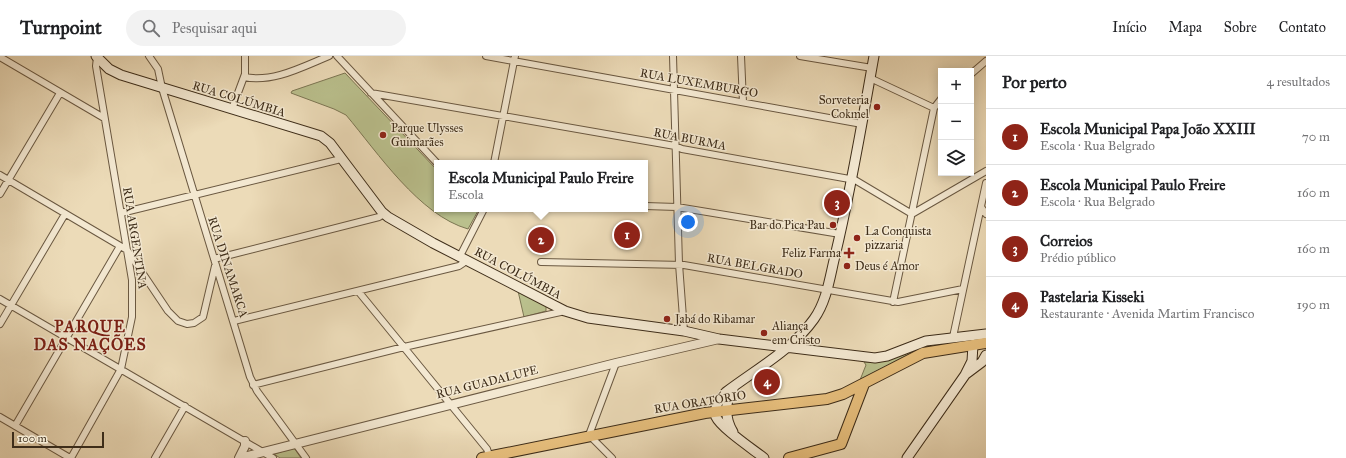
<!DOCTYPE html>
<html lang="pt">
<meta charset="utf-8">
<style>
body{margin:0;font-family:"IM FELL Great Primer",serif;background:#f2f2f2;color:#202124}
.controls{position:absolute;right:12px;top:12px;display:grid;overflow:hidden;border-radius:0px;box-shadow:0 2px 10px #0003}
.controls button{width:36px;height:36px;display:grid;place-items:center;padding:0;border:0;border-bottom:1px solid #e0e0e0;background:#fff;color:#202124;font:20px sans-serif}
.scale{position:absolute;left:12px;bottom:10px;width:92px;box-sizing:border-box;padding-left:4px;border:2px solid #3e2d19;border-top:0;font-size:11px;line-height:14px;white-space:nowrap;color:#3e2d19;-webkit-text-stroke:3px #f3e8d1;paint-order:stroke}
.you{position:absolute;left:688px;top:166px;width:14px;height:14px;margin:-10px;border:3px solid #fff;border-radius:50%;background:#1a73e8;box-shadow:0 0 0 6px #1a73e833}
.badge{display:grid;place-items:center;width:26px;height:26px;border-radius:50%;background:#8f2418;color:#fff;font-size:13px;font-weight:700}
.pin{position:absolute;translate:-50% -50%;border:2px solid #fff;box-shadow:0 1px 4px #0006}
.popup{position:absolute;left:434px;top:104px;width:214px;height:52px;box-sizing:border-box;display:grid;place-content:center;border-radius:0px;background:#fff;filter:drop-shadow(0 1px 3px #0005);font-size:13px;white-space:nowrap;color:#757577}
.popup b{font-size:15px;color:#202124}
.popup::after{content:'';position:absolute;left:50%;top:100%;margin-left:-8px;border:8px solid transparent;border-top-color:#fff}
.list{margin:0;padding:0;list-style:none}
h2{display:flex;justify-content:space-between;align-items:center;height:52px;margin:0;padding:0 16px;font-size:17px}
h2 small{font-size:13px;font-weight:400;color:#757577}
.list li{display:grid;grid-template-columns:26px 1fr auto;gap:12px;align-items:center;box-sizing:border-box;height:56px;padding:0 16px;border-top:1px solid #e0e0e0}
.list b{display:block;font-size:15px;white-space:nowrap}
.list p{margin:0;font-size:13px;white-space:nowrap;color:#757577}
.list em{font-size:13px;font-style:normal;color:#757577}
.icon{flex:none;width:22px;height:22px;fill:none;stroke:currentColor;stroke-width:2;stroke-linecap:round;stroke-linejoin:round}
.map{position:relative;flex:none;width:986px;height:402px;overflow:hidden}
header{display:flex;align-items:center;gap:24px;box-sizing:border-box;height:56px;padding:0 20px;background:#fff;border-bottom:1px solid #e0e0e0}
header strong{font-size:19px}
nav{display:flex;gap:22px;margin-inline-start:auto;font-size:14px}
.search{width:280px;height:36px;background:#f2f2f2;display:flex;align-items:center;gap:10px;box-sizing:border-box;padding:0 14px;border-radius:22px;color:#757577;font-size:15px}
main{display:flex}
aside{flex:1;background:#fff}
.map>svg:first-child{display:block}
.green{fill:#bac08d;stroke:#7c7653}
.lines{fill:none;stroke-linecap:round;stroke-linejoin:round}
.minor-casing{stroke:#6a5841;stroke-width:8}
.tertiary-casing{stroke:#6a5841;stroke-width:10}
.secondary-casing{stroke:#3e2d19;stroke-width:11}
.primary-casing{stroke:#3e2d19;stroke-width:12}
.minor{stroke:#f3e8d1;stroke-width:6}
.tertiary{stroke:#f3e8d1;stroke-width:8}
.secondary{stroke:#f3e8d1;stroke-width:9}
.primary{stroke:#e6be7c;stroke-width:10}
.poi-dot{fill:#8f2418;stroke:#f3e8d1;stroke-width:1.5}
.labels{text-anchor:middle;stroke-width:3;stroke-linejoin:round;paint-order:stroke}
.street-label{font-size:12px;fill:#3e2d19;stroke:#f3e8d1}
.poi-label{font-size:12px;fill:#3e2d19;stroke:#f3e8d1;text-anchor:start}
.district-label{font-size:16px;font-weight:bold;letter-spacing:1px;fill:#7a1f14;stroke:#f3e8d1}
</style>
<header>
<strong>Turnpoint</strong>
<div class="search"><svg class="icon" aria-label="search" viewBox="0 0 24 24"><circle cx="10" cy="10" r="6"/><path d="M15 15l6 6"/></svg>Pesquisar aqui</div>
<nav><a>Início</a><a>Mapa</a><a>Sobre</a><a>Contato</a></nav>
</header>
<main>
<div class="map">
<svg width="986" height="402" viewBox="0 0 986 402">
<rect width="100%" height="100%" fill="#ecdbb8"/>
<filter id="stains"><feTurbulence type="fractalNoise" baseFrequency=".005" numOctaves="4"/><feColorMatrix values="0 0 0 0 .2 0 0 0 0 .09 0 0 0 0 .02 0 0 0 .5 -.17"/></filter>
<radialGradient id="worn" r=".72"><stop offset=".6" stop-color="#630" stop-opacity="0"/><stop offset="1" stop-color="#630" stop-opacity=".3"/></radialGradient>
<path class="green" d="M345 17 437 114V153H479L468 173C419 159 378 97 346 59L334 53 291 37 292 35Z
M518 235 546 250V255L524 261Z
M929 288 930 290 917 294 860 324 866 309 864 306H878Z
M294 392 301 402H280L274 398Z"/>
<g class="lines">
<defs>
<path id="minor" d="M149 0 158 13 162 32 250 321 257 335 306 402
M337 0 437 107
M486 0 862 68
M673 0 679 208 684 275
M741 0 743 46
M800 0 872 12
M0 1 104 62
M971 18 986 5
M244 21C273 27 302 11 329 0
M870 22 934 52
M371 37 675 90 682 93 855 124 912 158 986 115
M232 53 245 18V0
M494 107 515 0
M0 119 127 194 168 255 178 265 187 268 194 267 203 261 215 210
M0 138 60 37
M645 150 677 151 840 178
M981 151 986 158
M121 157 341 103
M460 200 484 153
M214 203 379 161 384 158
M541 206 684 209 898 246 963 233
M358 235 487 393 490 402
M0 243 273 402
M893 246 934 52 941 43
M234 265 459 210 468 204
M0 268 65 158
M953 281 986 127
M253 329 404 291 565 255
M0 361 70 402
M15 370 120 190
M71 402 121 313 132 261V224L96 10 97 1
M155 402 185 350
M612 402 589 379 616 307"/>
<path id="tertiary" d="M239 402 245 390V385
M240 402 616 307 719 283"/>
<path id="secondary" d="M96 0 109 13 121 19 321 80 330 87 382 156 388 161 433 187 565 255 588 262 684 275 719 283 875 302 887 300 926 285 986 278
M966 318 982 306 986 299
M733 376C725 363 724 346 733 334
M764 402C754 394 721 372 716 361 713 352 720 342 726 336 755 314 793 293 814 263 827 245 830 220 835 200 851 134 862 67 874 0
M907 402 965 319 972 305 973 289"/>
<path id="primary" d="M482 402 705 357 827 343 843 338 923 297 986 287
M789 402 841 388 864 328"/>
</defs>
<use href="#minor" class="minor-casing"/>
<use href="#tertiary" class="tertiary-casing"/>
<use href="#secondary" class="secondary-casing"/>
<use href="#primary" class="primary-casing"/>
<use href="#minor" class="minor"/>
<use href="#tertiary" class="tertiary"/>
<use href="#secondary" class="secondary"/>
<use href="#primary" class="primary"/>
</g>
<g class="poi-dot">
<circle cx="877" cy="51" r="4"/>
<circle cx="383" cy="79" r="4"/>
<circle cx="833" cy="169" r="4"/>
<circle cx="857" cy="182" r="4"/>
<path d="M847 191h4v4h4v4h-4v4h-4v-4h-4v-4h4z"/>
<circle cx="847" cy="210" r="4"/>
<circle cx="667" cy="263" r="4"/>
<circle cx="764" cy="277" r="4"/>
</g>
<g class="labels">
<g class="street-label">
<text transform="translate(699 27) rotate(10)" y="4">RUA LUXEMBURGO</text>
<text transform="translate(239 43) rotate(17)" y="4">RUA COLÚMBIA</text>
<text transform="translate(690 83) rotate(11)" y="4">RUA BURMA</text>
<text transform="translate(135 182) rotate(81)" y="4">RUA ARGENTINA</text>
<text transform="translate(755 210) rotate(10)" y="4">RUA BELGRADO</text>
<text transform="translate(228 211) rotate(72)" y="4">RUA DINAMARCA</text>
<text transform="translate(518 217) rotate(28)" y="4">RUA COLÚMBIA</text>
<text transform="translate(487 326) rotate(-14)" y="4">RUA GUADALUPE</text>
<text transform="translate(700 346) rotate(-9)" y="4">RUA ORATÓRIO</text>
</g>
<g class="poi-label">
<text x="869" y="48" text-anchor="end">Sorveteria<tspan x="869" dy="14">Cokmel</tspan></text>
<text x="391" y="76">Parque Ulysses<tspan x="391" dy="14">Guimarães</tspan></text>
<text x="825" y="173" text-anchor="end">Bar do Pica Pau</text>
<text x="865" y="179">La Conquista<tspan x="865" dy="14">pizzaria</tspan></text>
<text x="841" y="201" text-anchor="end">Feliz Farma</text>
<text x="855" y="214">Deus é Amor</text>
<text x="675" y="267">Jabá do Ribamar</text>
<text x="772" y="274">Aliança<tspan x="772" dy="14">em Cristo</tspan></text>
</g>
<g class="district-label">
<text x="90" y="276">PARQUE<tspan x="90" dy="18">DAS NAÇÕES</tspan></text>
</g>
</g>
<rect width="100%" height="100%" filter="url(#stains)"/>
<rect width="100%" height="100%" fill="url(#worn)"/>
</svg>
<div class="controls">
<button>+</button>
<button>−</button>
<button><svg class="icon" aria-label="layers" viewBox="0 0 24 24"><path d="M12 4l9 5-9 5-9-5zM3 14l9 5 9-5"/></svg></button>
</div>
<div class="scale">100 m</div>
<div class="you"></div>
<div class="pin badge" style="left:627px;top:179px">1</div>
<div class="pin badge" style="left:541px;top:184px">2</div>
<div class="popup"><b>Escola Municipal Paulo Freire</b>Escola</div>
<div class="pin badge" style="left:837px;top:147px">3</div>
<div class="pin badge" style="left:767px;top:326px">4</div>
</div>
<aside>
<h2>Por perto<small>4 resultados</small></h2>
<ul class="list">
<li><span class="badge">1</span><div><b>Escola Municipal Papa João XXIII</b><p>Escola · Rua Belgrado</p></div><em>70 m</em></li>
<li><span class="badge">2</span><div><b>Escola Municipal Paulo Freire</b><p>Escola · Rua Belgrado</p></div><em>160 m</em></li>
<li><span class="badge">3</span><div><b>Correios</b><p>Prédio público</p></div><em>160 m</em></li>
<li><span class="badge">4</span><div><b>Pastelaria Kisseki</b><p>Restaurante · Avenida Martim Francisco</p></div><em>190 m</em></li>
</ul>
</aside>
</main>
